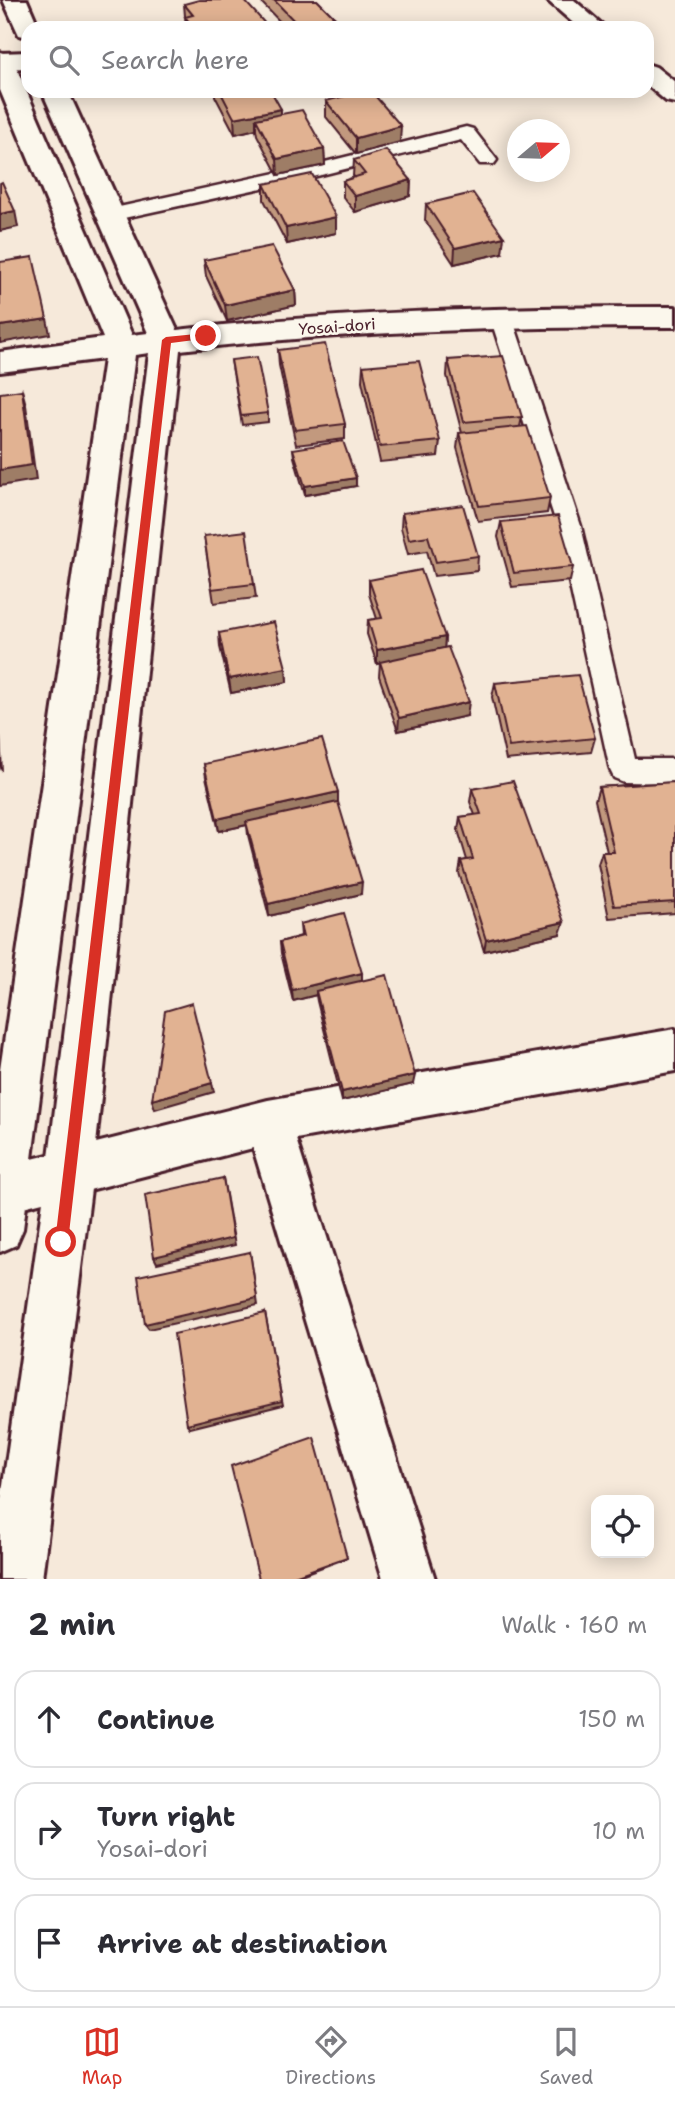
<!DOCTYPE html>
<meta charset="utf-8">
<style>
body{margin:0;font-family:"Shantell Sans",sans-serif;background:#f2f2f3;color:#2b2b33}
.controls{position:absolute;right:21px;bottom:21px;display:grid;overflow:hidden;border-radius:14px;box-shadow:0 4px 18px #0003}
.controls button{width:63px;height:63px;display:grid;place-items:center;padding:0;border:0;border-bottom:2px solid #e1e1e2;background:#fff;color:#2b2b33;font:35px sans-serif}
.compass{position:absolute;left:507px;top:119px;width:63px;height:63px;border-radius:50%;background:#fff;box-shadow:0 4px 18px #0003;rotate:71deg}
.stop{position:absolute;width:21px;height:21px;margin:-16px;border:5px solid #d93025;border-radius:50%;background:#fff}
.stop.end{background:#d93025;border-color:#fff;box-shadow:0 2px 7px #0008}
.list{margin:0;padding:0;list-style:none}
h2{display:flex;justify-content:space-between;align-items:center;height:91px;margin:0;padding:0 28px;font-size:30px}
h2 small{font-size:23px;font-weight:400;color:#7c7c81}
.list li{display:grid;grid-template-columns:46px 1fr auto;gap:21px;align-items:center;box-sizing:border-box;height:98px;margin:0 14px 14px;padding:0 14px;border:2px solid #e1e1e2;border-radius:21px}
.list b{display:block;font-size:26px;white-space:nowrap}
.list p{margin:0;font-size:23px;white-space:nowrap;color:#7c7c81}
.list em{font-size:23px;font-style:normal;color:#7c7c81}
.icon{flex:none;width:38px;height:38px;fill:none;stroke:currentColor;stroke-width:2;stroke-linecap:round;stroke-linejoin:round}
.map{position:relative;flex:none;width:675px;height:1579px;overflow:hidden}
.search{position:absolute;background:#fff;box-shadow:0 4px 18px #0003;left:21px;right:21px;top:21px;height:77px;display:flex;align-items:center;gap:18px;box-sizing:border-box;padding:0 24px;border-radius:21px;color:#7c7c81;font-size:26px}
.sheet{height:427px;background:#fff}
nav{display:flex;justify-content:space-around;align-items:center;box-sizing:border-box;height:98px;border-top:2px solid #e1e1e2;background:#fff;font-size:19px;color:#7c7c81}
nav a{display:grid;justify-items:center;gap:4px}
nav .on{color:#d93025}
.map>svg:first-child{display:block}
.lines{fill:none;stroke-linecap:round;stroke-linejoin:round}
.service-casing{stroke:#4a1f2b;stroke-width:5}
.minor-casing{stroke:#4a1f2b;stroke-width:6}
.tertiary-casing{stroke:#4a1f2b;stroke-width:6}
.service{fill:#fbf7ec;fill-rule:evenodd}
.minor{fill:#fbf7ec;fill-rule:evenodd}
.tertiary{fill:#fbf7ec;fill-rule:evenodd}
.wall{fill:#c2997e;stroke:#4a1f2b;stroke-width:2}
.shaded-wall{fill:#9e7d66;stroke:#4a1f2b;stroke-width:2}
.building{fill:#e1b292;stroke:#4a1f2b;stroke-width:2}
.route{fill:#d93025}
.labels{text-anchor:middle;stroke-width:5;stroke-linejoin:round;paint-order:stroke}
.far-street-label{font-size:16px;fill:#4a1f2b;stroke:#fbf7ec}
</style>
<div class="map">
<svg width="675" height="1579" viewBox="0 0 675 1579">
<rect width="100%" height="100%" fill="#f6e9da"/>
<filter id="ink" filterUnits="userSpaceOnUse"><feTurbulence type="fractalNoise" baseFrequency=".0143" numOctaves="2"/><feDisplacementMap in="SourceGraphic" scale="14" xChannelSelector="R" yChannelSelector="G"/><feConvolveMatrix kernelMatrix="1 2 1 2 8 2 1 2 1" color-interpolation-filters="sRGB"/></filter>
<g filter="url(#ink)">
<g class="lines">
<defs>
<path id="service" d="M466 127 473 129 494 156 497 160 494 164H480L461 140 313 177 110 221 103 219 100 215 103 211 110 209 313 165Z
M501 310 509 312 512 317 581 526 635 759H675V783L624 782 614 778 610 770 557 526 490 317 493 312Z"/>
<path id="minor" d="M547 0H574L606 28H579Z
M28 52V68L0 69V53Z
M647 64 656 67 675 82V103L666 101 647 85Z
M675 1029V1071L296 1139 435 1579H383L253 1148 0 1213V1167L268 1100Z"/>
<path id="tertiary" d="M3 0H27L39 28H28V37L19 35Z
M0 52 9 55 13 60 132 335 148 333 42 91H68L177 330C343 311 508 307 675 307V327C509 327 345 331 180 350L93 1173 42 1579H0V1506L47 1173 149 353 135 355 23 1229 16 1245 0 1252V1070L104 359 0 372V352L103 338 0 90Z"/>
</defs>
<use href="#service" class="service-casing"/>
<use href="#minor" class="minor-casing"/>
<use href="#tertiary" class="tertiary-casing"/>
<use href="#service" class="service"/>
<use href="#minor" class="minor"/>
<use href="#tertiary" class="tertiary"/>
</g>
<path class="wall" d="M259 0H317L335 18V28H286Z
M184 4 268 27V28H186Z
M215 91H271L281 114 324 149 325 165 278 175 257 135 256 129 235 134 215 96Z
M326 101 400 142 356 154 326 117Z
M354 160 411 180 410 196 355 212 343 197V181L355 177 353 176Z
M264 184 336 217V233L287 244 264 200Z
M426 204 502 253 454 264 425 220Z
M204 260 295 290 296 305 227 321 206 276Z
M278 350 345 424V439L296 445 279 365Z
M231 360 268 413V422L242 425Z
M448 360 522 417 520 427 550 498 547 513 478 521 457 448 459 433H462L447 376Z
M363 366 440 441 438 456 380 462 362 381Z
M293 449 356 486 305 495 294 457Z
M402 513 478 556 477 571 434 576 427 551 408 554 401 528Z
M501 522 573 567 570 581 512 587 498 537Z
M204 536 254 584 256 598 214 603Z
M369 580 445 637 444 648 467 716 398 731 379 676 380 663 377 664 367 634 368 620 377 619 369 594Z
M219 633 286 668 287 682 231 693 220 647Z
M495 683 595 738 591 752 506 760 492 697Z
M204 764 338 804 361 894 269 916 248 835 247 825 219 831 206 777Z
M675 782V913L609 918 598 864 602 852H607L595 800 599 787Z
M472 789 560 934 484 951 459 873 461 861 467 860 458 830 460 817 475 815 470 802Z
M300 924 362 980 413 1084 342 1101 317 1001 316 995 293 1001 281 953 280 942 301 936Z"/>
<path class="shaded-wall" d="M335 18V28H301Z
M281 109V124L256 119V129L235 134 234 118Z
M401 126 400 142 356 154V138Z
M324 149 325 165 278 175 277 159Z
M411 180 410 196 355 212V196Z
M15 211 18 227 0 231V214Z
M336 217V233L287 244 286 228Z
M504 237 502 253 454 264 455 248Z
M295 290 296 305 227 321 225 305Z
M47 319 50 334 0 343V326Z
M22 390 26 405 36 480 0 486V470Z
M356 478V486L305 495V486Z
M445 637 444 651 377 664V650Z
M286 668 287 682 231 693 229 679Z
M469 702 467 716 398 731 399 718Z
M0 735 2 771 0 766Z
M338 792V805L219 831 217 819Z
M362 882 361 894 269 916 268 904Z
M564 922 560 934 484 951 486 940Z
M362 973V983L316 991V995L293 1001 292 990Z
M415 1075 413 1084 342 1101V1092Z
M212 1083 214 1092 155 1109 152 1100Z
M223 1178 235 1245 157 1263 154 1257Z
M250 1252 258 1305 149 1329 145 1324Z
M265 1313 283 1405 190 1428 187 1424Z
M347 1557V1558L290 1579H286Z"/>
<path class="building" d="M199 0H244L268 27 264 28H194L185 17 193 15 184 4Z
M274 0H317L335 18 301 28Z
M220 91H271L281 109 234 118Z
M364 91H371L401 126 356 138 326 101Z
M302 110 324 149 277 159 256 119Z
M386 150 411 180 355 196 343 181 365 174 354 160Z
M312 174 336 217 286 228 264 184Z
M2 182 15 211 0 214V183Z
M473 193 504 237 455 248 426 204Z
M272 246 295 290 225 305 204 260Z
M33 257 47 319 0 326V262Z
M325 344 345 424 295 430 278 350Z
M503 356 522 417 464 422 448 360Z
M257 357 268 413 241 416 231 360Z
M419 361 440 441 380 447 363 366Z
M22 390 32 465 0 470V393Z
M527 426 550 498 479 506 459 433Z
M343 441 356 478 305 486 293 449Z
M463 505 478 556 436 562 428 536 409 539 402 513Z
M558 516 573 567 514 573 501 522Z
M246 531 254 584 212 589 204 536Z
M421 570 445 637 377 650 368 620 382 618 369 580Z
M274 622 286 668 229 679 219 633Z
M448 647 469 702 399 718 380 662Z
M578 675 595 738 509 747 495 683Z
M322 739 338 792 217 819 204 764Z
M513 781 564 922 486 940 461 861 473 859 460 817 481 814 472 789Z
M675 782V902L614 906 602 852H614L599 787Z
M338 802 362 882 268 904 246 822Z
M344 913 362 973 292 990 280 942 303 936 300 924Z
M387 975 415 1075 342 1092 316 991Z
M192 1003 212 1083 152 1100 165 1011Z
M223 1178 233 1238 154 1257 145 1195Z
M250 1252 257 1298 145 1324 138 1276Z
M265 1313 282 1401 187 1424 174 1334Z
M314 1437 347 1557 286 1579H259L231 1466Z"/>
</g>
<path class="route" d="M206 333 211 336 210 338 171 343 68 1242 61 1249 55 1242 162 340 166 337Z"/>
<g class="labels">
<g class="far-street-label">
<text transform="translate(337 326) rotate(-4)" y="6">Yosai-dori</text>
</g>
</g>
</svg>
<div class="controls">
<button><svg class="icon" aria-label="locate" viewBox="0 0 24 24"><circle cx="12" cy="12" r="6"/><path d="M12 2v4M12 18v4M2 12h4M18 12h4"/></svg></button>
</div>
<svg class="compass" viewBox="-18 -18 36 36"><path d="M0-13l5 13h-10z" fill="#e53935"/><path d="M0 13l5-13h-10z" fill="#7c7c81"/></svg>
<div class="stop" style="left:61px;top:1242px"></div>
<div class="stop end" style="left:206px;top:336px"></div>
<div class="search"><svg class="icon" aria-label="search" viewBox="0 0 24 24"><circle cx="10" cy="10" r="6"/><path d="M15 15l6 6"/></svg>Search here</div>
</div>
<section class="sheet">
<h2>2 min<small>Walk · 160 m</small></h2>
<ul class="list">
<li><svg class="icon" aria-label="ahead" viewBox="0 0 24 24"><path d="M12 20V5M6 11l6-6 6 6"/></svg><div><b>Continue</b></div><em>150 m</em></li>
<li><svg class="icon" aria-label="right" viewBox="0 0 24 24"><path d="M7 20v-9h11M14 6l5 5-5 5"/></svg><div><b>Turn right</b><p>Yosai-dori</p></div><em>10 m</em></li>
<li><svg class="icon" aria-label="arrive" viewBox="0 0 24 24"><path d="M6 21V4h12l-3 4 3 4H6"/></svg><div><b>Arrive at destination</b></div></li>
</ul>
</section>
<nav>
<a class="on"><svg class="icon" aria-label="map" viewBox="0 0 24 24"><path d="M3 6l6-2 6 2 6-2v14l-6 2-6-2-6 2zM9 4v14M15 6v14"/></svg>Map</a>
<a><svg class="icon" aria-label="directions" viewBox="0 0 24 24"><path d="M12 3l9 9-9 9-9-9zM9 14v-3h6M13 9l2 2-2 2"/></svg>Directions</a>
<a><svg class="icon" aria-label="saved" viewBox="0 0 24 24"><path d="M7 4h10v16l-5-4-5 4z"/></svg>Saved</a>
</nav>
